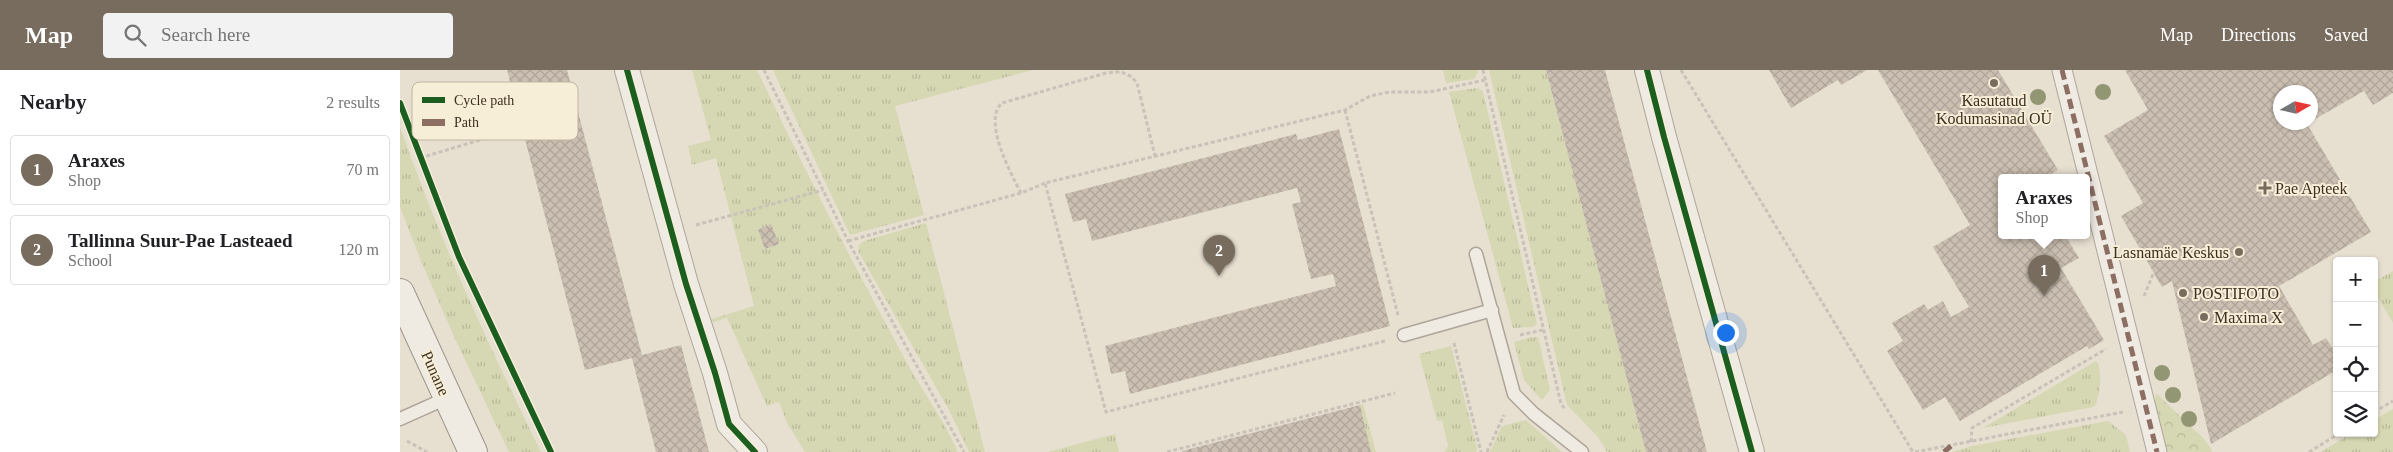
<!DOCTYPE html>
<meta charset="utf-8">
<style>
body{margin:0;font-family:"Times New Roman",serif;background:#f2f2f2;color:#202124}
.controls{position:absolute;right:15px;bottom:15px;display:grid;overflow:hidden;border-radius:5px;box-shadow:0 1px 4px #0004}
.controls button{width:45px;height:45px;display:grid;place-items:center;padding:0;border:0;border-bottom:1px solid #e0e0e0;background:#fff;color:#202124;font:25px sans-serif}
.compass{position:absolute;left:1873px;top:15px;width:45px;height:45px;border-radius:50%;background:#fff;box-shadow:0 1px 4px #0004;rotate:81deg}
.you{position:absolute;left:1325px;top:262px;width:18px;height:18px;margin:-12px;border:4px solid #fff;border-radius:50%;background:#1a73e8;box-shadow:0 0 0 8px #1a73e833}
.badge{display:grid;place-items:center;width:32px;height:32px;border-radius:50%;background:#786c5e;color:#fff;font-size:16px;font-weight:700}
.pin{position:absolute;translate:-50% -41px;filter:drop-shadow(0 1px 2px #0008)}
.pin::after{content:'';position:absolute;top:26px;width:18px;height:15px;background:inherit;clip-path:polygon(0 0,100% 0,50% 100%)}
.popup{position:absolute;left:1598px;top:104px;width:92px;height:65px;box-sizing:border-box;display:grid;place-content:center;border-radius:5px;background:#fff;filter:drop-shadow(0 1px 4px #0005);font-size:16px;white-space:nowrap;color:#757577}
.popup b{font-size:19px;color:#202124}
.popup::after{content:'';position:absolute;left:50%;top:100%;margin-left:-10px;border:10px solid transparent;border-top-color:#fff}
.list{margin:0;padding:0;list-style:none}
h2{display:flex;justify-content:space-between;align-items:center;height:65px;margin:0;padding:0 20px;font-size:21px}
h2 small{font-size:16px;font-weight:400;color:#757577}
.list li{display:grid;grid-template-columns:32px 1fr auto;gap:15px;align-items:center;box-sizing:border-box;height:70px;margin:0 10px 10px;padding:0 10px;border:1px solid #e0e0e0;border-radius:5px}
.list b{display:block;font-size:19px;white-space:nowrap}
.list p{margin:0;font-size:16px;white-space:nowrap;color:#757577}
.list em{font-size:16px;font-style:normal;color:#757577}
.icon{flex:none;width:28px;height:28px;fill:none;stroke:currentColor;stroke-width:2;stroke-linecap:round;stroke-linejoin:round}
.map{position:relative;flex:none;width:1993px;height:382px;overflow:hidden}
header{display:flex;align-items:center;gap:30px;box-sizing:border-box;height:70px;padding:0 25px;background:#786c5e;color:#fff}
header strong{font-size:24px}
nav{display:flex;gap:28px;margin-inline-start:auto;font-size:18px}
.search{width:350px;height:45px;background:#f2f2f2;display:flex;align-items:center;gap:12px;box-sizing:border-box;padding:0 18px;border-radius:5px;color:#757577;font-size:19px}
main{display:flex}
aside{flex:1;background:#fff}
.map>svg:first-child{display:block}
.grass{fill:url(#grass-tufts);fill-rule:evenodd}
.forest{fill:url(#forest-crowns)}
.building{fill:url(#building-cross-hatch)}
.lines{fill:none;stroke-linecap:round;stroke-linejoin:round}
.service-casing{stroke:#ada599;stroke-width:15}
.pedestrian-casing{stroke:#ada599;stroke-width:21}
.minor-casing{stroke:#ada599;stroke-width:26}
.secondary-casing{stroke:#9c958a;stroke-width:30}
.path{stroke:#c8c2b9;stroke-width:3;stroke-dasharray:4 2.5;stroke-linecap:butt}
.service{stroke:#efebe3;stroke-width:12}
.pedestrian{stroke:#efebe3;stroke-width:19}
.minor{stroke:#efebe3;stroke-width:24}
.secondary{stroke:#efebe3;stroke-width:28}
.quiet{stroke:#8d6e63;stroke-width:5;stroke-dasharray:10 5;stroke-linecap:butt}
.cycleway-casing{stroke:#f7eed8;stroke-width:9}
.cycleway{stroke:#1b5e20;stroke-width:6}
.tree{fill:#929673}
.poi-dot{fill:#786c5e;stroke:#f7eed8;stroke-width:2}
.labels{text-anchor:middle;stroke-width:4;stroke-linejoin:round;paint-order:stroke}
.poi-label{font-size:16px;fill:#3d2e20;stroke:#f7eed8;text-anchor:start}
.street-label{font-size:16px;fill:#3d2e20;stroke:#f7eed8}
.key{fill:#f7eed8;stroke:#bfb4a1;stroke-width:1}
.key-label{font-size:14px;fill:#3d2e20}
</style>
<header>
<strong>Map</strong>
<div class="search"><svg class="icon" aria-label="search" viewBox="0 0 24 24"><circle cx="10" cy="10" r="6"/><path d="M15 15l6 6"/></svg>Search here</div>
<nav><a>Map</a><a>Directions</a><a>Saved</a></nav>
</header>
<main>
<aside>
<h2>Nearby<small>2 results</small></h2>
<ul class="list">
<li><span class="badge">1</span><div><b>Araxes</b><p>Shop</p></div><em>70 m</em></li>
<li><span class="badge">2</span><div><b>Tallinna Suur-Pae Lasteaed</b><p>School</p></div><em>120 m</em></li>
</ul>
</aside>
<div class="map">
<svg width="1993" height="382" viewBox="0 0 1993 382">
<defs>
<pattern id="grass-tufts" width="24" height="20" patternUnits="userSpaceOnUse" patternTransform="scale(1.25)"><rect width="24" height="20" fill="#d6d7b3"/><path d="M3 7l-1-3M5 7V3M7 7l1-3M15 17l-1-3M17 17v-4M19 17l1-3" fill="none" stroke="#b9b99a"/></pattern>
<pattern id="forest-crowns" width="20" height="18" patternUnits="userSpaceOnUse" patternTransform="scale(1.25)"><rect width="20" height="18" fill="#d6d7b3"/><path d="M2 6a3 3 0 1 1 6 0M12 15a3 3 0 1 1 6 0" fill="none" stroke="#b9b99a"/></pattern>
<pattern id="building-cross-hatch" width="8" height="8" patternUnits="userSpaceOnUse" patternTransform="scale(1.25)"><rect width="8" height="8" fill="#cbbfb2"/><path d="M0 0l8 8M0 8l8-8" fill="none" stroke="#afa499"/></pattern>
</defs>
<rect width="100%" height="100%" fill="#e7e0d1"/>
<path class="grass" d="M292 0H357C402 95 450 188 500 280 518 315 542 346 558 382H405L387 353 379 332 367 336 327 248 311 253 309 250 354 236 316 88 292 95 288 76 311 70ZM371 155 378 174 365 179 358 160Z
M373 0H633L495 36 524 145 450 165Z
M1043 0H1078V2L1074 9 1046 13Z
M1089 0H1146L1246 382H1207L1198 367 1167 335Z
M1077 18 1083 21 1137 254 1133 257 1113 258 1049 22Z
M0 57C39 169 89 276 141 382H109L56 271 21 191 0 137Z
M526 153 585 382H569L549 340 458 181 459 175 464 171Z
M1993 201V253L1974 221V212Z
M1133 267H1138L1150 320 1142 330 1124 310 1114 272Z
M1051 276 1077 378 1076 382H1044L1048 376 1042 350 1037 351 1019 284Z
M1696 291C1704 304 1699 321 1696 335L1693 337 1583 358Z
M963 334 976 382H971L960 335Z
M1993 339V382H1921L1952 363H1974V350Z
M1126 350 1162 382H1090L1102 356Z
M1708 351 1726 365 1730 382H1552L1572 376Z
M715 364 719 382H647Z"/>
<path class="forest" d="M1756 323 1782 348 1781 352C1784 356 1787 355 1791 357 1798 362 1810 374 1812 382H1765L1753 347Z"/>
<path class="building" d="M107 0H167L242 285 281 275 309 382H256L232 288 185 300Z
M1146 0H1205L1307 382H1246Z
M1369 0H1467L1441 15 1438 10 1391 38Z
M1478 0H1598L1658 100 1646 107H1602V165H1665L1679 188 1661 198 1704 270 1689 279 1687 276 1560 351 1545 327 1523 340 1487 281 1503 271 1492 253 1524 234 1528 240 1543 231 1551 247 1569 237 1533 177 1570 155Z
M1725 0H1993V23L1973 35 1964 21 1910 52V22H1880V52H1910L1907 54 1971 162 1879 216 1913 275 1926 268 1937 285V300L1811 374 1772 211 1762 217 1721 146 1743 133 1704 66 1748 40Z
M939 59 990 256 730 324 725 301 711 304 705 276 936 216 933 204 911 209 892 134 901 132 897 118 692 171 686 149 673 152 665 124 896 64 898 70Z
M371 154 379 174 365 179 358 160Z
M960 335 971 382H782V381Z"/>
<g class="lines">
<defs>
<path id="service" d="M1076 184 1114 324 1134 344 1182 382
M1004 265 1092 240
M0 349 47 328"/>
<path id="pedestrian" d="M1662 0 1757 382"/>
<path id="minor" d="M227 0 286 214 315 303 329 354 355 382
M1247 0 1264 67 1352 382"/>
<path id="secondary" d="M0 223 73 382"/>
</defs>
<use href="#service" class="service-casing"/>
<use href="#pedestrian" class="pedestrian-casing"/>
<use href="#minor" class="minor-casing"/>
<use href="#secondary" class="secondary-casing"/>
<path class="path" d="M364 0 448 171 564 382
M1083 0 1161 334 1165 339
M1281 0 1513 382
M945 40 998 245
M20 88 110 61
M621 123C611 104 582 50 602 33L706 3C720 1 727 1 737 13L755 86
M296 155 423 120
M448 171 621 123 645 113
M1744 226 1754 202
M1120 265 1143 260
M985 271 706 342 645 113 945 40 970 26 989 22H1030L1085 10
M1054 273 1081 382
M1974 342 1993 331
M7 371 27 382
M1571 372 1572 358 1706 279
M767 382 995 323
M1087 382 1104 345
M1515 382 1723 342
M1909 382 1940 363"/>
<use href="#service" class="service"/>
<use href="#pedestrian" class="pedestrian"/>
<use href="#minor" class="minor"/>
<use href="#secondary" class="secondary"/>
<path class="quiet" d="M1662 0 1757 382
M1544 382 1551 376"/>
<defs>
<path id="cycleway" d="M227 0 286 214 315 303 329 354 355 382
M1247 0 1264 67 1352 382
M0 33 59 187 151 382"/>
</defs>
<use href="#cycleway" class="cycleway-casing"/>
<use href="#cycleway" class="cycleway"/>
</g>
<g class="tree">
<circle cx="1703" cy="22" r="8"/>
<circle cx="1638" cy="27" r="8"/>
<circle cx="1762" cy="303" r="8"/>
<circle cx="1773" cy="325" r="8"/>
<circle cx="1789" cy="349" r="8"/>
</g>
<g class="poi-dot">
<circle cx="1594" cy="13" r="5"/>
<path d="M1862.5 110.5h5v5h5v5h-5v5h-5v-5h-5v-5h5z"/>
<circle cx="1839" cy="182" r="5"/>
<circle cx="1783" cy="223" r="5"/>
<circle cx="1804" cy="247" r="5"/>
</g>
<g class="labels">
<g class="poi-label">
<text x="1594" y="36" text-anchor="middle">Kasutatud<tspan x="1594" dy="18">Kodumasinad OÜ</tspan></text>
<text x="1875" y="124">Pae Apteek</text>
<text x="1829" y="188" text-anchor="end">Lasnamäe Keskus</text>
<text x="1793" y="229">POSTIFOTO</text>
<text x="1814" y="253">Maxima X</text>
</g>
<g class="street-label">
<text transform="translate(36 303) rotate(66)" y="6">Punane</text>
</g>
</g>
<rect x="12" y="12" width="166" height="58" rx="8" class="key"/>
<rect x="22" y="27" width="23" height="6" fill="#1b5e20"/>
<rect x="22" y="49" width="23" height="7" fill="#8d6e63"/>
<g class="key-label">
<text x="54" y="35">Cycle path</text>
<text x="54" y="57">Path</text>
</g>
</svg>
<div class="controls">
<button>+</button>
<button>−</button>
<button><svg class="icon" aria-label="locate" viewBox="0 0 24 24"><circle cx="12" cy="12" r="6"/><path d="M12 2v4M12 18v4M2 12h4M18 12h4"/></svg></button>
<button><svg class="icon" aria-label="layers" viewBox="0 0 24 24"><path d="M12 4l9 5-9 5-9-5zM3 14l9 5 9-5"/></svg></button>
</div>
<svg class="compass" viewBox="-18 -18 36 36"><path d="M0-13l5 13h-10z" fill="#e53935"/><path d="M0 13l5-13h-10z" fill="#757577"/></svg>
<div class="you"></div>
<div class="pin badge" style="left:1644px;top:226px">1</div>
<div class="popup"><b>Araxes</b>Shop</div>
<div class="pin badge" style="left:819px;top:206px">2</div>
</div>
</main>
